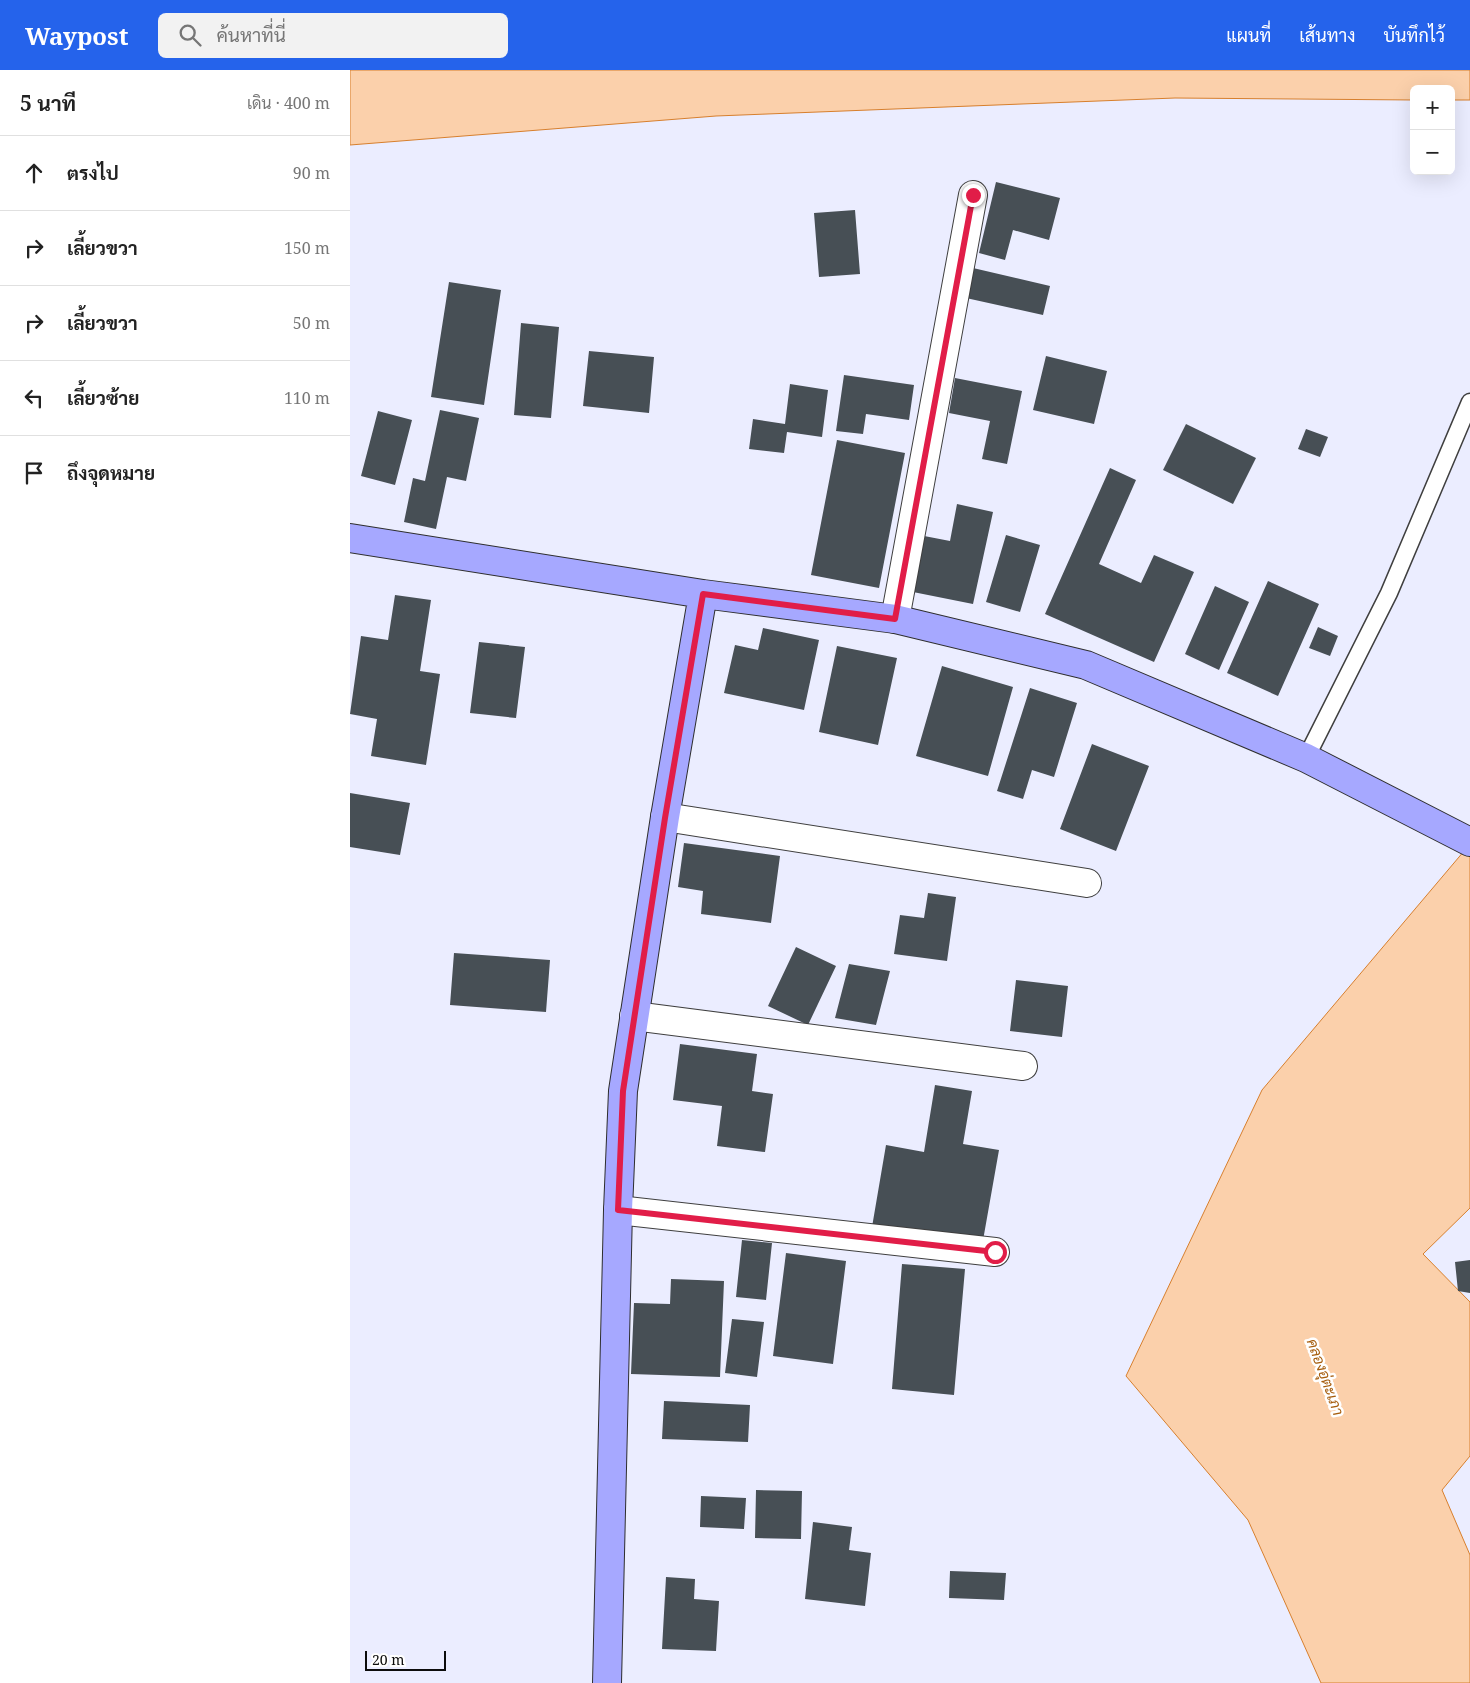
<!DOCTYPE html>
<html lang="th">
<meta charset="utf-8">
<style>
body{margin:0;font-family:"Noto Serif",Sarabun,serif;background:#f2f2f2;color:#222}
.controls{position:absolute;right:15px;top:15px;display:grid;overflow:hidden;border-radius:8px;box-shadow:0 5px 20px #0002}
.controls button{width:45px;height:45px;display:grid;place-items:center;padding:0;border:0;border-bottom:1px solid #e0e0e0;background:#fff;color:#222;font:25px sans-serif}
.scale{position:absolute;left:15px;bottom:12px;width:81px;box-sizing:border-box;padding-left:5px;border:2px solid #0c0c0c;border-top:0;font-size:14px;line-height:18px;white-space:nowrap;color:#0c0c0c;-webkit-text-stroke:4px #fff;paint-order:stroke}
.stop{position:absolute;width:15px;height:15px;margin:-11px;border:4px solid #e11d48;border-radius:50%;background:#fff}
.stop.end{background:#e11d48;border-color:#fff;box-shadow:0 1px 5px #0008}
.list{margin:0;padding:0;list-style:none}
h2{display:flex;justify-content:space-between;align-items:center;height:65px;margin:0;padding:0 20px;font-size:21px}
h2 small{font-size:16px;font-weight:400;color:#767676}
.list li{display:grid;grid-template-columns:32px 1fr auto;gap:15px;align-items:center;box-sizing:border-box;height:75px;padding:0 20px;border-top:1px solid #e0e0e0}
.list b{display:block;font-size:19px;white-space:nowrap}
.list em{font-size:16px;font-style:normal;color:#767676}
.icon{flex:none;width:28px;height:28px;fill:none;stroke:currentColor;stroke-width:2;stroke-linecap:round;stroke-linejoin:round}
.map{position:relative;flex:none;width:1120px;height:1613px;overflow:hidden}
header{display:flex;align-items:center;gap:30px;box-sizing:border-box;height:70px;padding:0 25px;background:#2563eb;color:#fff}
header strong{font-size:24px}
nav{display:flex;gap:28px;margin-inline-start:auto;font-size:18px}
.search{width:350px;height:45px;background:#f2f2f2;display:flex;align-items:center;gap:12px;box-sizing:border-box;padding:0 18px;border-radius:8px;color:#767676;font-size:19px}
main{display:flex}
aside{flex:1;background:#fff}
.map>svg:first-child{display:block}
.water{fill:#fbd0ab;stroke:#d77f2d}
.building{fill:#474f55}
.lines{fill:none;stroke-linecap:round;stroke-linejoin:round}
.lane-casing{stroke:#3f3f3f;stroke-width:19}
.street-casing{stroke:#3f3f3f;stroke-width:30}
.secondary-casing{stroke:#2e2e2e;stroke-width:30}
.lane{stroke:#fff;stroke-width:16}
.street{stroke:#fff;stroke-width:28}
.secondary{stroke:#a6a8ff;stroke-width:28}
.route{stroke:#e11d48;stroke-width:6}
.labels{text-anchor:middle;stroke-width:5;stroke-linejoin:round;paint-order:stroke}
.water-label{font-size:15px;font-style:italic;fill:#a65d0d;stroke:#fff}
</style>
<header>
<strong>Waypost</strong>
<div class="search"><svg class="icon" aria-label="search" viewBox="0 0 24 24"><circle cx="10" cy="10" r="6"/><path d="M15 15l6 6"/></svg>ค้นหาที่นี่</div>
<nav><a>แผนที่</a><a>เส้นทาง</a><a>บันทึกไว้</a></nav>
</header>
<main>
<aside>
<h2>5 นาที<small>เดิน · 400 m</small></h2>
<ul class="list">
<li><svg class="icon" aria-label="ahead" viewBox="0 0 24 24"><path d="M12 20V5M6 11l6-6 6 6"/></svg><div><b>ตรงไป</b></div><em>90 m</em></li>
<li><svg class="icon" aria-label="right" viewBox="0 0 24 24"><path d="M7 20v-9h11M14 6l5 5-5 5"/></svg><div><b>เลี้ยวขวา</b></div><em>150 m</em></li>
<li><svg class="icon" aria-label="right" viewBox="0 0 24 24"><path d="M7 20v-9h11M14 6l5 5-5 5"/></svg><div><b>เลี้ยวขวา</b></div><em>50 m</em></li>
<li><svg class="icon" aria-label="left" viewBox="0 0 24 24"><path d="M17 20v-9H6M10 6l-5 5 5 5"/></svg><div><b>เลี้ยวซ้าย</b></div><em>110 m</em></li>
<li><svg class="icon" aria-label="arrive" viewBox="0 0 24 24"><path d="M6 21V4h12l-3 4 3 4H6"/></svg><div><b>ถึงจุดหมาย</b></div></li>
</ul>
</aside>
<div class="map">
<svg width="1120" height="1613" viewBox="0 0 1120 1613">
<rect width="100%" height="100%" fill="#ebedff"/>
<path class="water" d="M0 0H1120V30H1101V19H1064V30L825 28 366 46 0 75Z
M1120 774V1138L1073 1184 1120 1232V1386L1092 1420 1120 1485V1613H971L898 1450 776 1306 912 1020Z"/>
<path class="building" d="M646 112 710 128 699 170 663 160 655 190 629 183Z
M505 140 510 204 469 207 464 143Z
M623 198 700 216 693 245 616 228Z
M99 212 151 220 134 335 81 327Z
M171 253 209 257 201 348 164 345Z
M239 281 304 287 299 343 233 336Z
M696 286 757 301 744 354 683 340Z
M494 305 564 315 559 350 516 344 513 364 486 361Z
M605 308 672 321 657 394 632 389 640 351 599 343Z
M440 314 478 320 472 367 437 362 434 383 399 379 403 349 435 354Z
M90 340 129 348 116 411 97 407 86 459 54 452 63 408 75 411Z
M28 341 62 350 45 415 11 406Z
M836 354 906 388 883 434 813 400Z
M956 359 978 367 970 387 948 379Z
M487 370 555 383 529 518 461 505Z
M760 398 786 410 749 494 791 513 804 485 844 502 804 592 695 544Z
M607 434 643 442 623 534 558 521 569 465 600 471Z
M656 465 690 475 670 542 636 532Z
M918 511 969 534 928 626 877 603Z
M865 516 899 532 869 600 835 584Z
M45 525 81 530 70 601 90 604 76 695 21 686 27 649 0 644 11 566 38 570Z
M968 557 988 566 980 586 959 578Z
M413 558 469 570 454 640 374 623 385 575 408 580Z
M129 572 175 577 166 648 120 643Z
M487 576 547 588 528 675 469 662Z
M592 596 663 617 638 706 566 686Z
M680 618 727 633 704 707 682 700 673 729 647 721Z
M742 674 799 696 766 781 710 759Z
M0 723 60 733 50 785 0 777Z
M334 773 430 786 421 853 351 844 353 821 328 817Z
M578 823 606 827 597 891 544 884 550 845 574 848Z
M446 877 486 896 458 955 418 936Z
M104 883 200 890 196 942 100 935Z
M499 894 540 901 526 955 485 948Z
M666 910 718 916 712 967 660 961Z
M330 974 407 984 402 1021 423 1024 415 1082 367 1076 372 1036 323 1030Z
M585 1015 622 1021 613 1074 649 1080 632 1176 522 1157 536 1075 574 1082Z
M392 1170 422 1173 416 1230 386 1227Z
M436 1183 496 1191 483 1294 423 1286Z
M1120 1190V1223L1108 1221 1105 1192Z
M552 1194 615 1199 604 1325 542 1319Z
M321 1209 374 1211 370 1307 281 1304 284 1233 320 1234Z
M382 1249 414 1252 407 1307 375 1303Z
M314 1331 400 1335 398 1372 312 1369Z
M406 1420 452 1421 451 1469 405 1468Z
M351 1426 396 1428 394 1459 350 1457Z
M463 1452 502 1457 499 1480 521 1483 515 1536 455 1529Z
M600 1501 656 1503 654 1530 599 1528Z
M316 1507 345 1509 344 1529 369 1531 366 1581 312 1579Z"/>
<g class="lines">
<defs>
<path id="lane" d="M956 688 1039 523 1120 332"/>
<path id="street" d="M545 549 623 125
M315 747 737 813
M284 946 673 996
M268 1140 645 1182"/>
<path id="secondary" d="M0 468 353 524 545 549 736 595 956 688 1120 772
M257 1613 268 1140 273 1021 315 747 353 524"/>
</defs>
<use href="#lane" class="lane-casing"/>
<use href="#street" class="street-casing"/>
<use href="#secondary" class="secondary-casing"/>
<use href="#lane" class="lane"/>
<use href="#street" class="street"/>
<use href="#secondary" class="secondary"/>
</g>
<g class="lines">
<path class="route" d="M623 125 545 549 353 524 315 748 273 1021 268 1140 645 1182"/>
</g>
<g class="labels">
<g class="water-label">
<text transform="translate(975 1307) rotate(70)" y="5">คลองอุ่ตะเภา</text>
</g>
</g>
</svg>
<div class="controls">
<button>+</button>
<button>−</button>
</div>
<div class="scale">20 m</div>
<div class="stop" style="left:645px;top:1182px"></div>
<div class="stop end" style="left:623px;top:125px"></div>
</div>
</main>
